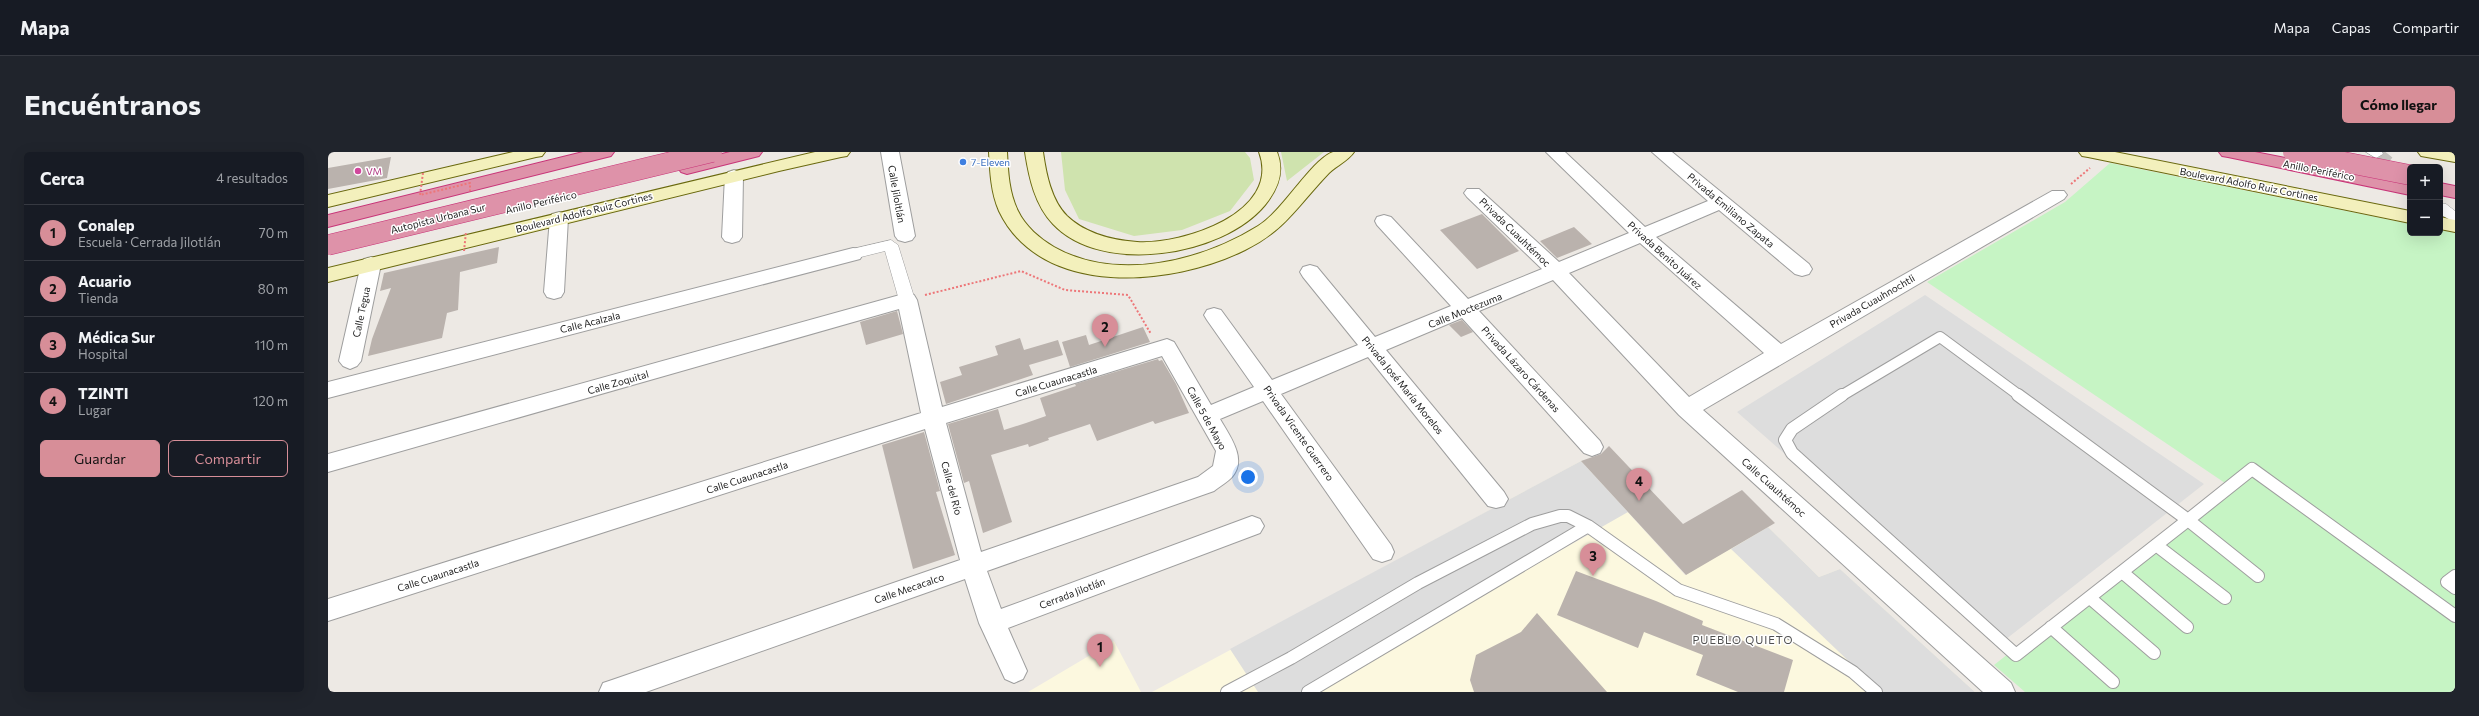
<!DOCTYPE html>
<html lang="es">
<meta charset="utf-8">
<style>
body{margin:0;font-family:Commissioner,sans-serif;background:#20242c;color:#f1f3f6}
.controls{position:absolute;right:12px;top:12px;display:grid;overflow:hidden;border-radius:6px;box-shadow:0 4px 16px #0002}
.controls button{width:36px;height:36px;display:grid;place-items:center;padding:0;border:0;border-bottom:1px solid #363941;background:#171b24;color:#f1f3f6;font:20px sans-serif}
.you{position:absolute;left:920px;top:325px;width:14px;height:14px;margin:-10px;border:3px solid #fff;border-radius:50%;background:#1a73e8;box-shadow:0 0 0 6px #1a73e833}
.badge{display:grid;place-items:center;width:26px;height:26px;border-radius:50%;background:#d78e98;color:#111;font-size:13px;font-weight:700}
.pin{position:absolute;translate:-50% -33px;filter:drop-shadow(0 1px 2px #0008)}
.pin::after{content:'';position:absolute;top:21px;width:14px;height:12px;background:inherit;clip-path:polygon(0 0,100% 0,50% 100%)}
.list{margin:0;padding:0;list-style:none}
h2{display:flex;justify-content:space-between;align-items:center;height:52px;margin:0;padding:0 16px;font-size:17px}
h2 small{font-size:13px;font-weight:400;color:#9ea1a6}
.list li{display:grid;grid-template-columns:26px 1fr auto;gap:12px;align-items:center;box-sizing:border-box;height:56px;padding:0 16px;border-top:1px solid #363941}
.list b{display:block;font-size:15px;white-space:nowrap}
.list p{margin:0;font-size:13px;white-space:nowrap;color:#9ea1a6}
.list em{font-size:13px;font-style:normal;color:#9ea1a6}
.actions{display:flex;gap:8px;padding:12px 16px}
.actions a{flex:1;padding:9px 0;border:1px solid #d78e98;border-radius:6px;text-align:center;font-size:14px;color:#d78e98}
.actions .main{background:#d78e98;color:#111}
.map{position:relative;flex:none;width:2127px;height:540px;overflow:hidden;border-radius:6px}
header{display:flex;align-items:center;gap:24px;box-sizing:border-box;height:56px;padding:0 20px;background:#171b24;border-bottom:1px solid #363941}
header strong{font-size:19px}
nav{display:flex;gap:22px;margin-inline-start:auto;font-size:14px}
.intro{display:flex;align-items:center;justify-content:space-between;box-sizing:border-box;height:96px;padding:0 24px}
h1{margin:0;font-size:28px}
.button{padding:10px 18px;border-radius:6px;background:#d78e98;color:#111;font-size:14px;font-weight:700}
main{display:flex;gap:24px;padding:0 24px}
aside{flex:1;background:#171b24;border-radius:6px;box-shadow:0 4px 16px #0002}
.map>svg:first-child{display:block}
.education{fill:#fcf8df}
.grass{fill:#cfe3ae}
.park{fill:#c6f4c4}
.parking{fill:#ddd}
.building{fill:#bab2ad}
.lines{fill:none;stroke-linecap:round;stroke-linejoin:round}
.pedestrian-tunnel{stroke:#c3c0bc;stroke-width:15;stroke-dasharray:15 8;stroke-linecap:butt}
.service-far1-casing{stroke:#9e9e9e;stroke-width:12}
.service-casing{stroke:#9e9e9e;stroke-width:14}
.pedestrian-casing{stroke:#9e9e9e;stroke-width:1}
.minor-casing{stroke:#9e9e9e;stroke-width:2}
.secondary-casing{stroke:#6a690f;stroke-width:2}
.motorway-casing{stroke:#c83478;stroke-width:2}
.path{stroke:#ed7678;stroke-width:2;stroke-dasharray:2 2;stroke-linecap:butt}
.service-far1{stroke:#fff;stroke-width:10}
.service{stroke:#fff;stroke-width:12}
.pedestrian{fill:#fff;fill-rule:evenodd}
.minor{fill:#fff;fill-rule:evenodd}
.secondary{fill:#f3f0bc;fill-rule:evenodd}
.motorway{fill:#de92a9;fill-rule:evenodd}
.motorway-bridge-casing{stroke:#c83478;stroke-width:21;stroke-linecap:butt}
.path-bridge{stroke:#ed7678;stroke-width:2;stroke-dasharray:2 2;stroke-linecap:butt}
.motorway-bridge{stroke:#de92a9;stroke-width:20}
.shop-dot{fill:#3f7fe0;stroke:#fff;stroke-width:1.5}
.hotel-dot{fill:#d1479c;stroke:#fff;stroke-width:1.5}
.labels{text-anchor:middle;stroke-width:3;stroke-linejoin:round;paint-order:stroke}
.shop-label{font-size:10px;fill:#366cbe;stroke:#fff;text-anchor:start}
.street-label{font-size:10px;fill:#1d1d1d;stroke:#fff}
.hotel-label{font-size:10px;fill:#b23c85;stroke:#fff;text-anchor:start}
.neighbourhood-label{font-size:11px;letter-spacing:1px;fill:#505050;stroke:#fff}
</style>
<header>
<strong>Mapa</strong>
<nav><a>Mapa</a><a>Capas</a><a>Compartir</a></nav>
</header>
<div class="intro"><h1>Encuéntranos</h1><a class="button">Cómo llegar</a></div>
<main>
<aside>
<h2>Cerca<small>4 resultados</small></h2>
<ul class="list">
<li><span class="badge">1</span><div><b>Conalep</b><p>Escuela · Cerrada Jilotlán</p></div><em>70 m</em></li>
<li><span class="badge">2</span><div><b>Acuario</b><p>Tienda</p></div><em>80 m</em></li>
<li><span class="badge">3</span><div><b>Médica Sur</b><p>Hospital</p></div><em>110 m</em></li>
<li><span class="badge">4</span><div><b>TZINTI</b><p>Lugar</p></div><em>120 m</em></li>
</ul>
<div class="actions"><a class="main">Guardar</a><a>Compartir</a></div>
</aside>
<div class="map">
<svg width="2127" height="540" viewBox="0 0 2127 540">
<rect width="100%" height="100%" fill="#ede9e4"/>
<path class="education" d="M1253 309 1357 423 1440 375 1491 425 1512 417 1647 540H824Z
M786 489 813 540H700Z"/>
<path class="grass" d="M733 0H917L922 6 926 28 902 59 854 78 806 84 751 67 737 38Z
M953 0H996L959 29Z"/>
<path class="park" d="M1782 11 2082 72V81H2112V78L2127 81V540H1697L1666 513 1897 331 1599 130 1737 50Z"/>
<path class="parking" d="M1597 143 1876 332 1673 491 1409 260Z
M1253 309 1300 360 1133 455 991 540H930L902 497Z
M1440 375 1491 425 1512 417 1647 540H1553L1403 397Z"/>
<path class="building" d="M63 5 59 26 0 37V16Z
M1154 62 1191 99 1149 117 1112 78Z
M1246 75 1264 92 1229 106 1212 89Z
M171 95 169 111 132 120 130 158 119 161 114 186 40 204 44 187 63 136 52 139 56 121Z
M569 159 575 182 538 193 532 170Z
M1134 168 1145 180 1133 185 1121 173Z
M815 175 822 190 742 215 734 190 758 183 761 193Z
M692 186 696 198 730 188 735 203 701 213 705 223 618 252 612 230 634 223 631 215 670 203 667 194Z
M830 207 831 209 834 208 848 232 861 261 827 272 825 269 769 289 762 272 720 286 721 288 701 295 700 292 663 303 684 370 655 381 641 329 636 331 620 272 670 257 676 278 698 271 718 264 712 246 748 234 747 232Z
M596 280 612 339 608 340 627 403 585 417 554 293Z
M1281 294 1355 372 1414 338 1447 371 1358 423 1253 309 1273 302Z
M1248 419 1328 449 1375 469 1374 473 1465 508 1456 540H1410L1368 523 1375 503 1316 480 1310 496 1229 463Z
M1209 461 1279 540H1146L1142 528 1148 503 1193 480Z"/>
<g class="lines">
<path class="pedestrian-tunnel" d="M2048 2 2073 22"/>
<defs>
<path id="service-far1" d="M1513 244 1612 185 1692 244"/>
<path id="service" d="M1514 243 1464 277 1457 288 1464 301 1688 503 1860 368
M1690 243 1860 368
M1860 368 1930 424
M1860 368 1924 317 2127 464
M1828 393 1897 446
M1794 420 1859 475
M2127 424 2119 430 2127 436
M1762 446 1826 501
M1723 475 1785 530
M899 540 963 506 1090 431 1204 372 1232 364H1240L1260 374 1350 438 1448 472 1525 520 1548 540
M980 540 1260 374"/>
<path id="pedestrian" d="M2038 0H2054L2055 2 2048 6Z
M2112 51 2118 52 2127 59V71L2112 62Z
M563 88 570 93 587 148 584 152H574L571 148 557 99 525 107 518 102 520 98Z"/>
<path id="minor" d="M553 0H571L587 84 584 88 577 90 570 88 567 84Z
M1218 0H1237L1317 75 1380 49 1324 0H1344L1481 112 1484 117 1481 122 1474 124 1467 122 1391 58 1328 85 1453 192 1724 39H1736L1739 43 1736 47 1375 258 1683 531 1687 540H1655L1351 263 1225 128 1151 159 1272 289 1275 295 1272 301 1264 304 1256 301 1134 166 1058 198 1176 340 1180 347 1176 354 1168 356 1160 354 1040 205 953 242 1063 393 1066 400 1063 407 1054 410 1045 407 935 249 892 267C901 283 920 307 904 325 900 330 892 334 886 339L659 419 673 457 924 364 932 367 936 374 932 381 680 476 699 519 695 527 686 531 677 527 651 471 637 427 318 540H271L275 531 284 528 632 408 597 277 0 469V447L593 261 571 157 0 320V302L579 141 586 143 589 148 614 255 839 187 846 190 883 253 926 235 879 168 876 163 879 158 886 156 893 158 944 228 1030 193 975 125 972 120 975 115 982 113 989 115 1047 185 1123 154 1049 73 1047 69 1049 65 1056 63 1063 65 1140 147 1214 117 1139 45 1136 41 1139 37H1151L1231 110 1301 81ZM1312 91 1436 201 1361 245 1241 121ZM834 204 888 299 885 314 870 325 653 400 618 271Z
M406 18 412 20 415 24 414 85 411 89 404 91 397 89 394 85 397 24 400 20Z
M231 60 238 62 240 66 236 140 233 145 226 147 219 145 216 140 222 66 224 62Z
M525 96 532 97 535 102 532 107 0 246V230Z
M43 105 50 107 53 112 33 209 29 214 22 217 15 214 11 209 33 112 36 107Z"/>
<path id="secondary" d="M185 0H217L214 4 208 5 0 55V43Z
M487 0H522L519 4 513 5 451 19 0 130V116Z
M661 0H679C680 20 681 41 690 59 697 74 712 87 726 95 788 130 872 110 930 74 955 59 983 8 1005 0 1010 0 1020 0 1026 0 1020 9 1008 14 1001 21 971 52 958 78 917 98 845 134 713 147 671 59 663 41 662 20 661 0Z
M697 0H715C718 21 723 48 739 64 758 82 784 88 809 90 854 93 954 61 931 0H949C957 20 950 37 937 53 895 104 774 124 725 72 707 53 701 26 697 0Z
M1751 0H1787L2082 59V71L1760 5 1754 4Z
M2090 0H2127V10L2093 4Z
M2112 65 2127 68V80L2112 77Z"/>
<path id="motorway" d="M255 0H286L283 4 0 75V63Z
M402 0H434L431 4 359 22 353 20 350 16 353 12Z
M1891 0H1927L2082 31V43L1900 5 1894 4Z
M2112 31 2127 34V46L2112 43Z"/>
</defs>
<use href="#service-far1" class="service-far1-casing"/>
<use href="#service" class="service-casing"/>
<use href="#pedestrian" class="pedestrian-casing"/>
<use href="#minor" class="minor-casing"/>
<use href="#secondary" class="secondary-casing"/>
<use href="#motorway" class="motorway-casing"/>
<path class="path" d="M1743 32 1762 16
M597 143 693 119 737 138 800 143 823 182"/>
<use href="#service-far1" class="service-far1"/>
<use href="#service" class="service"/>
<use href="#pedestrian" class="pedestrian"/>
<use href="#minor" class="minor"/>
<use href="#secondary" class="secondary"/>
<use href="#motorway" class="motorway"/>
<defs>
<path id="motorway-bridge" d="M1965 0 2082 23
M0 93 384 0"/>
</defs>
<use href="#motorway-bridge" class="motorway-bridge-casing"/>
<path class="path-bridge" d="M95 21 92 43 142 31V39
M136 99 138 80"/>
<use href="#motorway-bridge" class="motorway-bridge"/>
</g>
<circle class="shop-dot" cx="635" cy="10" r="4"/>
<circle class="hotel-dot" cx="30" cy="19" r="4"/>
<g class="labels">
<g class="shop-label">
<text x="643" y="14">7-Eleven</text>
</g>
<g class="street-label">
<text transform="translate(1991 18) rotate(11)" y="4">Anillo Periférico</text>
<text transform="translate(1921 32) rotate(11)" y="4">Boulevard Adolfo Ruiz Cortines</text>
<text transform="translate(569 42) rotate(80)" y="4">Calle Jiloltlán</text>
<text transform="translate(213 50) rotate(-13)" y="4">Anillo Periférico</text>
<text transform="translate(1403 58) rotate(40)" y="4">Privada Emiliano Zapata</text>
<text transform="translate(256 60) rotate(-14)" y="4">Boulevard Adolfo Ruiz Cortines</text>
<text transform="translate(110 66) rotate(-14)" y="4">Autopista Urbana Sur</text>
<text transform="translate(1187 80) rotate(44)" y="4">Privada Cuauhtémoc</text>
<text transform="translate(1337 103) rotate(42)" y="4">Privada Benito Juárez</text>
<text transform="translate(1544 149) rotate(-30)" y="4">Privada Cuauhnochtli</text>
<text transform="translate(1137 158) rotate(-22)" y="4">Calle Moctezuma</text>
<text transform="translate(33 160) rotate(-78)" y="4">Calle Tegua</text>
<text transform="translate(262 170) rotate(-14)" y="4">Calle Acalzala</text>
<text transform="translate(1193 217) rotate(48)" y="4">Privada Lázaro Cárdenas</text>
<text transform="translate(728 229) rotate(-17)" y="4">Calle Cuaunacastla</text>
<text transform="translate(290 230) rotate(-16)" y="4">Calle Zoquital</text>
<text transform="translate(1075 233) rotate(51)" y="4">Privada José María Morelos</text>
<text transform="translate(879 266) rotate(61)" y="4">Calle 5 de Mayo</text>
<text transform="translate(971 281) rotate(55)" y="4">Privada Vicente Guerrero</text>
<text transform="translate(419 325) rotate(-18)" y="4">Calle Cuaunacastla</text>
<text transform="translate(1446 335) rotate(42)" y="4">Calle Cuauhtémoc</text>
<text transform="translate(624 336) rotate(75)" y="4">Calle del Río</text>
<text transform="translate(110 423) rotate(-18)" y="4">Calle Cuaunacastla</text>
<text transform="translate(581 436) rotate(-19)" y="4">Calle Mecacalco</text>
<text transform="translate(744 441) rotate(-21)" y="4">Cerrada Jilotlán</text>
</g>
<g class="hotel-label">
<text x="38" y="23">VM</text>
</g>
<g class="neighbourhood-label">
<text x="1415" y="492">PUEBLO QUIETO</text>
</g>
</g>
</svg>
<div class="controls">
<button>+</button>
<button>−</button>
</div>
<div class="you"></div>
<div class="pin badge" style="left:772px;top:515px">1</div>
<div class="pin badge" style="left:777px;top:195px">2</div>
<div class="pin badge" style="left:1265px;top:424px">3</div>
<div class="pin badge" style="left:1311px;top:349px">4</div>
</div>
</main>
